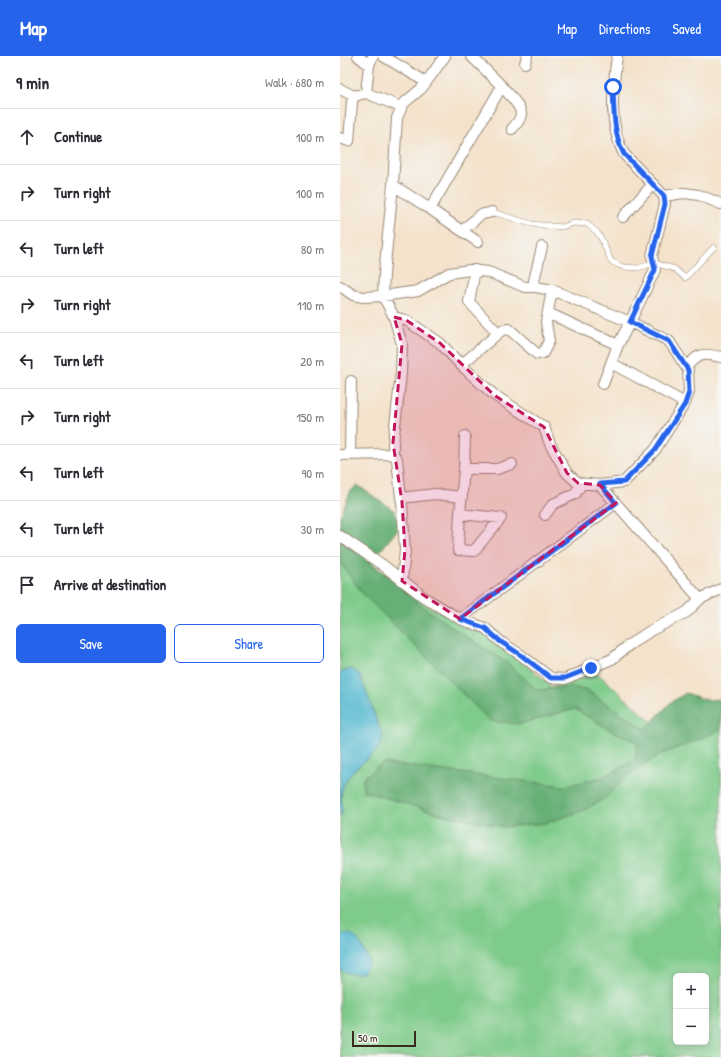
<!DOCTYPE html>
<meta charset="utf-8">
<style>
body{margin:0;font-family:"Patrick Hand",sans-serif;background:#f7f7f7;color:#2b2b33}
.controls{position:absolute;right:12px;bottom:12px;display:grid;overflow:hidden;border-radius:6px;box-shadow:0 2px 10px #0003}
.controls button{width:36px;height:36px;display:grid;place-items:center;padding:0;border:0;border-bottom:1px solid #e1e1e2;background:#fff;color:#2b2b33;font:20px sans-serif}
.scale{position:absolute;left:12px;bottom:10px;width:64px;box-sizing:border-box;padding-left:4px;border:2px solid #3b2a1e;border-top:0;font-size:11px;line-height:14px;white-space:nowrap;color:#3b2a1e;-webkit-text-stroke:3px #f6f6f2;paint-order:stroke}
.stop{position:absolute;width:12px;height:12px;margin:-9px;border:3px solid #2563eb;border-radius:50%;background:#fff}
.stop.end{background:#2563eb;border-color:#fff;box-shadow:0 1px 4px #0008}
.list{margin:0;padding:0;list-style:none}
h2{display:flex;justify-content:space-between;align-items:center;height:52px;margin:0;padding:0 16px;font-size:17px}
h2 small{font-size:13px;font-weight:400;color:#7c7c81}
.list li{display:grid;grid-template-columns:26px 1fr auto;gap:12px;align-items:center;box-sizing:border-box;height:56px;padding:0 16px;border-top:1px solid #e1e1e2}
.list b{display:block;font-size:15px;white-space:nowrap}
.list em{font-size:13px;font-style:normal;color:#7c7c81}
.actions{display:flex;gap:8px;padding:12px 16px}
.actions a{flex:1;padding:9px 0;border:1px solid #2563eb;border-radius:6px;text-align:center;font-size:14px;color:#2563eb}
.actions .main{background:#2563eb;color:#fff}
.icon{flex:none;width:22px;height:22px;fill:none;stroke:currentColor;stroke-width:2;stroke-linecap:round;stroke-linejoin:round}
.map{position:relative;flex:none;width:381px;height:1001px;overflow:hidden}
header{display:flex;align-items:center;gap:24px;box-sizing:border-box;height:56px;padding:0 20px;background:#2563eb;color:#fff}
header strong{font-size:19px}
nav{display:flex;gap:22px;margin-inline-start:auto;font-size:14px}
main{display:flex}
aside{flex:1;background:#fff}
.map>svg:first-child{display:block}
.green{fill:#7ecb8a;stroke:#5c7a54;fill-rule:evenodd}
.forest{fill:#66af76;stroke:#506c4a}
.water{fill:#54b9d2;stroke:#487278}
.lines{fill:none;stroke-linecap:round;stroke-linejoin:round}
.lane-casing{stroke:#988674;stroke-width:6}
.street-casing{stroke:#988674;stroke-width:12}
.lane{stroke:#fff;stroke-width:5}
.street{stroke:#fff;stroke-width:10}
.route{stroke:#2563eb;stroke-width:5}
.marked{fill:#c2185b;fill-opacity:0.2;stroke:#c2185b;stroke-width:3;stroke-dasharray:8 5;stroke-linejoin:round}
</style>
<header>
<strong>Map</strong>
<nav><a>Map</a><a>Directions</a><a>Saved</a></nav>
</header>
<main>
<aside>
<h2>9 min<small>Walk · 680 m</small></h2>
<ul class="list">
<li><svg class="icon" aria-label="ahead" viewBox="0 0 24 24"><path d="M12 20V5M6 11l6-6 6 6"/></svg><div><b>Continue</b></div><em>100 m</em></li>
<li><svg class="icon" aria-label="right" viewBox="0 0 24 24"><path d="M7 20v-9h11M14 6l5 5-5 5"/></svg><div><b>Turn right</b></div><em>100 m</em></li>
<li><svg class="icon" aria-label="left" viewBox="0 0 24 24"><path d="M17 20v-9H6M10 6l-5 5 5 5"/></svg><div><b>Turn left</b></div><em>80 m</em></li>
<li><svg class="icon" aria-label="right" viewBox="0 0 24 24"><path d="M7 20v-9h11M14 6l5 5-5 5"/></svg><div><b>Turn right</b></div><em>110 m</em></li>
<li><svg class="icon" aria-label="left" viewBox="0 0 24 24"><path d="M17 20v-9H6M10 6l-5 5 5 5"/></svg><div><b>Turn left</b></div><em>20 m</em></li>
<li><svg class="icon" aria-label="right" viewBox="0 0 24 24"><path d="M7 20v-9h11M14 6l5 5-5 5"/></svg><div><b>Turn right</b></div><em>150 m</em></li>
<li><svg class="icon" aria-label="left" viewBox="0 0 24 24"><path d="M17 20v-9H6M10 6l-5 5 5 5"/></svg><div><b>Turn left</b></div><em>90 m</em></li>
<li><svg class="icon" aria-label="left" viewBox="0 0 24 24"><path d="M17 20v-9H6M10 6l-5 5 5 5"/></svg><div><b>Turn left</b></div><em>30 m</em></li>
<li><svg class="icon" aria-label="arrive" viewBox="0 0 24 24"><path d="M6 21V4h12l-3 4 3 4H6"/></svg><div><b>Arrive at destination</b></div></li>
</ul>
<div class="actions"><a class="main">Save</a><a>Share</a></div>
</aside>
<div class="map">
<svg width="381" height="1001" viewBox="0 0 381 1001">
<rect width="100%" height="100%" fill="#f6f6f2"/>
<filter id="ink" filterUnits="userSpaceOnUse"><feTurbulence type="fractalNoise" baseFrequency=".025" numOctaves="2"/><feDisplacementMap in="SourceGraphic" scale="8" xChannelSelector="R" yChannelSelector="G"/><feConvolveMatrix kernelMatrix="1 2 1 2 8 2 1 2 1" color-interpolation-filters="sRGB"/></filter>
<filter id="wash" filterUnits="userSpaceOnUse"><feTurbulence type="fractalNoise" baseFrequency=".012" numOctaves="4" result="noise"/><feDisplacementMap in="SourceGraphic" scale="16" xChannelSelector="R" yChannelSelector="G"/><feGaussianBlur stdDeviation="0.9" result="paint"/><feColorMatrix in="noise" values="0 0 0 0 0 0 0 0 0 0 0 0 0 0 0 0 0 1.4 0 .05"/><feComposite in="paint" operator="in"/></filter>
<g filter="url(#wash)">
<rect width="100%" height="100%" fill="#f4e2cb"/>
<path class="green" d="M0 491 63 528 80 540 91 552 144 575 213 631 257 617 329 681 381 657V1001H0ZM336 920H366V986H336Z"/>
<path class="forest" d="M17 429 55 455 59 472 31 506 79 548 110 570 166 606 197 634 233 631 248 635 305 673 331 646 346 637 366 644 381 643V673L363 682 319 699 288 719 265 742 245 754 205 767 164 771 100 758 23 735V722L43 707 225 730 263 721 296 703 297 686 272 675 235 653 180 668 150 665 22 537 0 506V461L10 436Z"/>
<path class="water" d="M12 613 20 619 43 681C40 699 21 704 11 718 7 723 2 731 2 737 0 746 6 753 0 761V616Z
M0 878C3 878 7 878 10 878 20 881 25 897 29 906L22 917C15 920 7 917 0 913Z"/>
</g>
<g filter="url(#ink)">
<g class="lines">
<defs>
<path id="lane" d="M152 156 192 168 222 171 234 167 247 168 257 176 262 184 271 205 278 209 284 211 298 212 314 207 335 213 345 222 374 191"/>
<path id="street" d="M18 0 29 9
M33 0 29 9 26 37 61 51
M43 0 86 26
M131 0C141 10 180 45 181 57 181 64 176 68 172 73
M185 7 187 0
M0 33 14 40
M0 82 9 85 12 46 14 40 26 37
M53 129 90 153 138 186
M324 140 344 137 359 139 381 148
M90 153 162 30
M283 161 313 128
M122 175 140 159 152 156
M135 214 129 246 158 277
M0 230 13 239 23 241 43 240 78 235 109 217 130 214 148 216 185 231H196L212 234 290 266 329 285 348 314 349 336 345 347 315 394 284 426 260 429 238 427 227 417 210 388 204 371 154 339 122 310 100 287 66 264 54 261
M196 231 194 225 202 191
M208 257 278 289 290 266 315 214 312 200 325 148 324 140 284 98C268 69 273 31 277 0
M271 307 345 347
M121 309 162 274 169 273 197 298 203 297 209 285 206 266 212 234
M346 311C359 297 362 297 381 301
M263 328 278 289
M53 398 57 403 61 442 95 438 122 441
M0 399 53 398V387L61 318 62 288 54 261 43 240 44 218 53 129 57 62 63 48 82 32 105 0
M10 399 11 325
M124 413H157L172 408
M260 429 360 543
M61 442 62 446 65 494 62 525
M120 458 118 494 134 495 161 462 120 458 124 413 125 380
M205 459 213 448 235 438 242 427
M0 480 44 510 85 542 120 563 145 572 161 586 181 599 211 622 225 623 272 603 289 589 310 575 347 556 360 543 381 533
M120 563 276 447"/>
</defs>
<use href="#lane" class="lane-casing"/>
<use href="#street" class="street-casing"/>
<use href="#lane" class="lane"/>
<use href="#street" class="street"/>
</g>
</g>
<g class="lines" filter="url(#ink)">
<path class="route" d="M251 612 225 622H211L181 599 161 586 145 572 120 563 276 447 260 428 284 426 315 394 345 348 349 336 348 314 329 285 290 266 315 214 312 200 325 148 324 140 284 98C273 78 274 53 273 31"/>
</g>
<path class="marked" d="M54 261 66 264 100 287 154 339 204 371 227 417 238 427 260 429 276 447 120 563 62 525 65 494 62 446 53 387 62 288Z"/>
</svg>
<div class="controls">
<button>+</button>
<button>−</button>
</div>
<div class="scale">50 m</div>
<div class="stop" style="left:273px;top:31px"></div>
<div class="stop end" style="left:251px;top:612px"></div>
</div>
</main>
